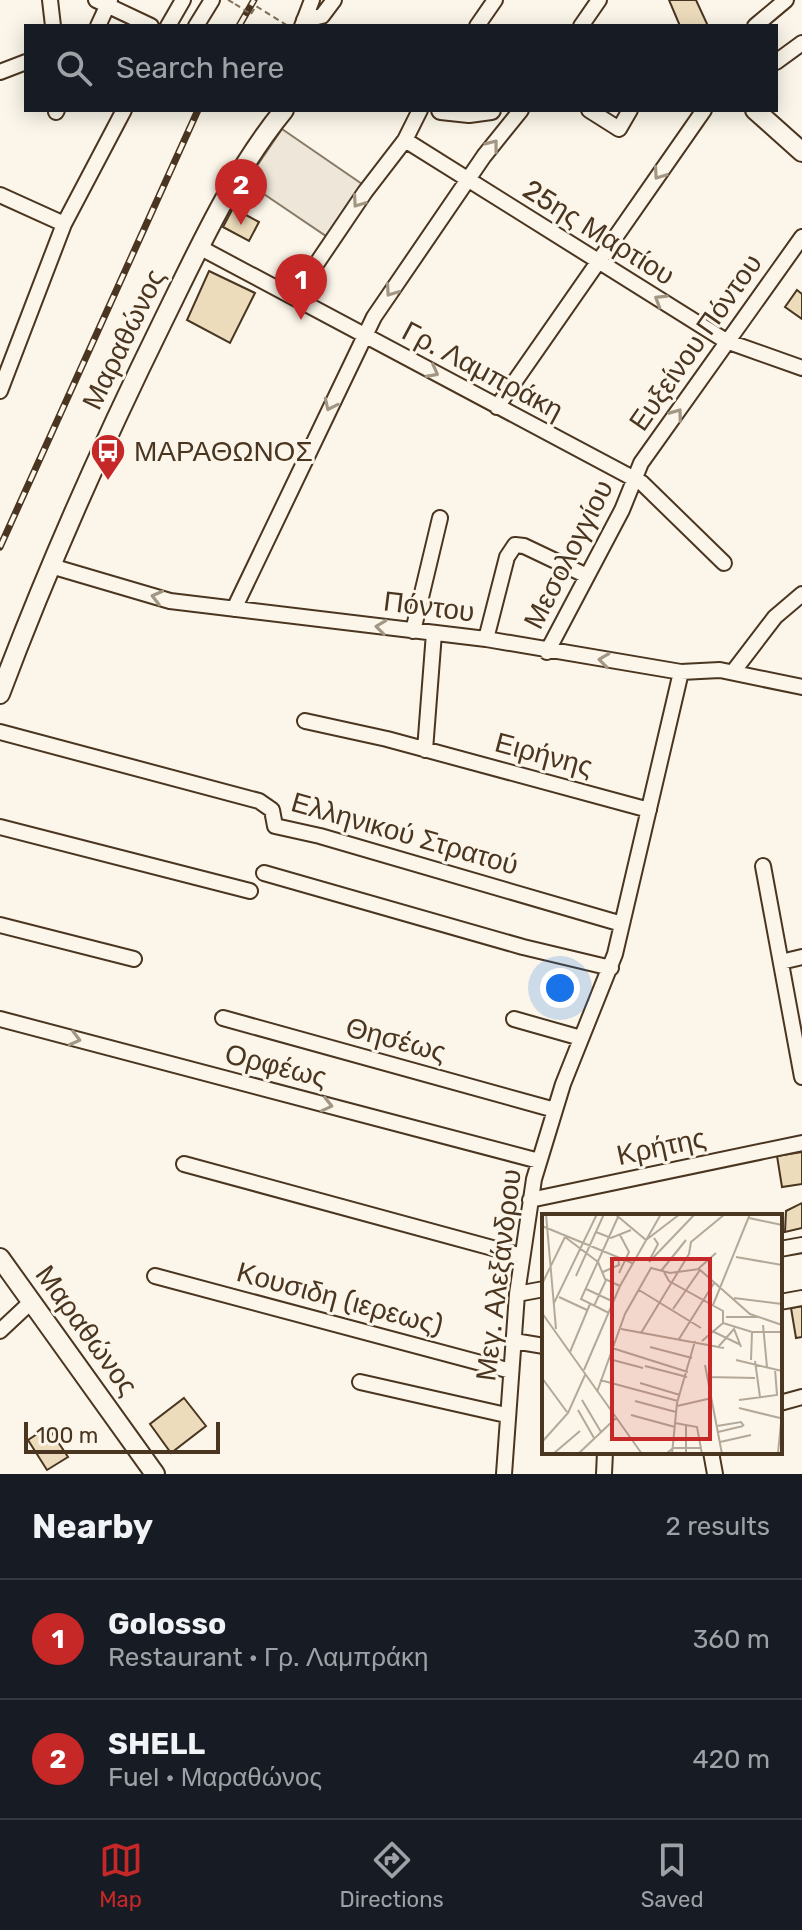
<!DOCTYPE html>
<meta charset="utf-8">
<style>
body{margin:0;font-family:Rubik,sans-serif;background:#20242c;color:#f1f3f6}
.scale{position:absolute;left:24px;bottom:20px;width:196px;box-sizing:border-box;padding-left:8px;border:4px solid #4a3520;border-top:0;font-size:22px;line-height:28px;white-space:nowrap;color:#4a3520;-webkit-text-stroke:6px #fbf6e9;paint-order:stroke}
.you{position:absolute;left:560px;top:988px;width:28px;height:28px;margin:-20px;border:6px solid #fff;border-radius:50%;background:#1a73e8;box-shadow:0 0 0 12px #1a73e833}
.badge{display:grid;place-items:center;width:52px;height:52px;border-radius:50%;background:#c62828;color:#fff;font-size:26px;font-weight:700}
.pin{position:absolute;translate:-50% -66px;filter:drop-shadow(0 2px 4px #0008)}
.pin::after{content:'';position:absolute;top:42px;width:28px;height:24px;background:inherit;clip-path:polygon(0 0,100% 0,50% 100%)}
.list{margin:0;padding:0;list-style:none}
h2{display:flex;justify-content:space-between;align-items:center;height:104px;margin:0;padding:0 32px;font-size:34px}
h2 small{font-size:26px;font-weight:400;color:#9ea1a6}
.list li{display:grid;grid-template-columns:52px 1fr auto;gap:24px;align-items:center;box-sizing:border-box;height:120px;padding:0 32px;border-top:2px solid #363941}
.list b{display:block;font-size:30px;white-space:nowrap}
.list p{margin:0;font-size:26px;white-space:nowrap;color:#9ea1a6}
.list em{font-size:26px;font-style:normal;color:#9ea1a6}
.icon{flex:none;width:44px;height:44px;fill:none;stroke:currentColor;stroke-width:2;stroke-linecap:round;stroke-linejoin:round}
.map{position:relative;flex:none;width:802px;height:1474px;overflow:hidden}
.search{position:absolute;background:#171b24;box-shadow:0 4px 20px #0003;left:24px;right:24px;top:24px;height:88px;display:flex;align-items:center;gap:20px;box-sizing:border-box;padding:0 28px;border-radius:0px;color:#9ea1a6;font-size:30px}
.sheet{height:344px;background:#171b24}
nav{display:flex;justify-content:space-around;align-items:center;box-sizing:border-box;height:112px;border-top:2px solid #363941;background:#171b24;font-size:22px;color:#9ea1a6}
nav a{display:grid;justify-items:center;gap:4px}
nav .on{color:#c62828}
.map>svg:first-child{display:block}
.green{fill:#ede6d9;stroke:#887966;stroke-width:2}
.building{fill:#ecdcbc;stroke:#4a3520;stroke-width:2}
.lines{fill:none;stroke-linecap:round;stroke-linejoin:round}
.minor-casing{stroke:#4a3520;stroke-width:18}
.major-casing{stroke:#4a3520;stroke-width:22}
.path{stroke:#7f6f5c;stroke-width:2;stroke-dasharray:6 4;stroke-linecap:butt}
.minor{stroke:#fbf6e9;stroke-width:14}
.major{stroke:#fbf6e9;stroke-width:18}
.rail-casing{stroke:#4a3520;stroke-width:7}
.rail{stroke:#fbf6e9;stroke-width:4;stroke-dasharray:12;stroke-linecap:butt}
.path-bridge{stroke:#7f6f5c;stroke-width:2;stroke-dasharray:6 4;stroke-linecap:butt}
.oneway{stroke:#a29684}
.labels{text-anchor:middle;stroke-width:6;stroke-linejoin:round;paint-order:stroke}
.street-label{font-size:28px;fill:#4a3520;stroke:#fbf6e9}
.poi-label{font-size:28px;fill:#4a3520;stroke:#fbf6e9;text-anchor:start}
.inset-road{fill:none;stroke:#b4a999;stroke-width:2}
.view{fill:#c62828;fill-opacity:0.15;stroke:#c62828;stroke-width:4}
.inset-edge{fill:none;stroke:#4a3520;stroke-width:4}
</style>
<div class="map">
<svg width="802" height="1474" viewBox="0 0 802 1474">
<rect width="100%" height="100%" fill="#fbf6e9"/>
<path class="green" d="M282 129 362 184 326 236 246 182Z"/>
<path class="building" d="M669 0H696L708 26H680Z
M233 208 259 222 249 241 223 227Z
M209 271 255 293 230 343 187 320Z
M797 290 802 294V319L785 307Z
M802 1152V1184L782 1187 777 1156Z
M802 1203V1228L785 1232 786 1211Z
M802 1306V1337L796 1338 791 1308Z
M184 1398 206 1426 171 1453 150 1424Z
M48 1427 68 1457 47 1470 28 1440Z"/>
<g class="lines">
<defs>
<path id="minor" d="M50 0 53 26
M96 0 151 26
M304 20 322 16 334 0
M98 26 110 0
M168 26 183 0
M196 26 212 0
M302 26 312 0
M477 26 495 0
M581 26 599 0
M755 26 786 0
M776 62 802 43
M0 72 26 62
M420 110 405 140 726 341 802 368
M589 110 619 129 630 110
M56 112 57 110
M0 195 64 224
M199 247 642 483 724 563
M294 297 365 192 405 140
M0 391 64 224 124 110
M497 407 704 110
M51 566 170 601 486 639 681 672 720 670 802 687
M234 609 374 317 484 156 521 110
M413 631 440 518
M486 639 507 557 515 545 524 546 585 575
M547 652 622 510 641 463 802 237
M733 672 775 617 802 594
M305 721 387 739 649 810
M0 732 259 801 272 810 275 826 320 836 622 924
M425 750 434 633
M0 827 250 891
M763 866 802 1077
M264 873 523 947 611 968
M0 925 134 959
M781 962 802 957
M223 1018 555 1110
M0 1019 539 1161
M514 1019 581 1038
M184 1164 522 1256
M530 1200 802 1143
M780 1249 802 1245
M155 1276 511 1371
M517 1294 544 1289
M780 1302 802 1298
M0 1331 32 1301
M514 1341 544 1346
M360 1382 506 1415
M780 1403 802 1397
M711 1452 715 1474
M504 1474 517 1294 534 1179 563 1084 615 954 681 672
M604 1474 605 1452"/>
<path id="major" d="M441 110 469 113 491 110
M755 110 802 152
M0 694C48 566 103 443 163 321 198 250 233 172 284 110
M0 1258 155 1474"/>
</defs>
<use href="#minor" class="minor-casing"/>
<use href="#major" class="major-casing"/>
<path class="path" d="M228 0 235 4
M251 14 256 6 288 26"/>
<use href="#minor" class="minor"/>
<use href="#major" class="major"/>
<defs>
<path id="rail" d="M239 26 254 0
M0 547 198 110"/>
</defs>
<use href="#rail" class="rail-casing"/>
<use href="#rail" class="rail"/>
<path class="path-bridge" d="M235 4 251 14"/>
</g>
<defs><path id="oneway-chevron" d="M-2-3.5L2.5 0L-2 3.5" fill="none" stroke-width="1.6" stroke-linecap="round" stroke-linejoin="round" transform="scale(2)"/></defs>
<g class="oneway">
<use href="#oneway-chevron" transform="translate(493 145) rotate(-52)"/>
<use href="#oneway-chevron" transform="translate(659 174) rotate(125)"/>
<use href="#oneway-chevron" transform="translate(358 202) rotate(125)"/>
<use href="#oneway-chevron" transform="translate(391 291) rotate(125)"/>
<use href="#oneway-chevron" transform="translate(660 300) rotate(-148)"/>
<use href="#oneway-chevron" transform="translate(433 372) rotate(28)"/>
<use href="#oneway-chevron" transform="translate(330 405) rotate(115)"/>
<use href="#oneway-chevron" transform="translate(677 414) rotate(-54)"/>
<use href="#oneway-chevron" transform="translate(157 597) rotate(-166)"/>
<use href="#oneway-chevron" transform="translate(381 627) rotate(-173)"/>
<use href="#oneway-chevron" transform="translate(604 660) rotate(-172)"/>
<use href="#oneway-chevron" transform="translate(75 1039) rotate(15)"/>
<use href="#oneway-chevron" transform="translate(327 1105) rotate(13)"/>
</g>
<defs>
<symbol id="bus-pin" viewBox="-11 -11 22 30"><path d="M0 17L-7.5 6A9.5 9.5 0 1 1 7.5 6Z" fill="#c62828" stroke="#fbf6e9"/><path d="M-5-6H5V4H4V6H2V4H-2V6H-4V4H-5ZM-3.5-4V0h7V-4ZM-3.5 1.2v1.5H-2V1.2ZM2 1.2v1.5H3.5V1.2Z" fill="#fff"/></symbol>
</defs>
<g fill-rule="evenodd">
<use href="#bus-pin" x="88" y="431" width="40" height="54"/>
</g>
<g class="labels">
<g class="street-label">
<text transform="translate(599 232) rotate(32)" y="10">25ης Μαρτίου</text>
<text transform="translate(123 339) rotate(-64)" y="10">Μαραθώνος</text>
<text transform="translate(695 342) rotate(-55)" y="10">Ευξείνου Πόντου</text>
<text transform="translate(483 370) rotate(28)" y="10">Γρ. Λαμπράκη</text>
<text transform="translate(568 554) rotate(-63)" y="10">Μεσολογγίου</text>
<text transform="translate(429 606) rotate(7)" y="10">Πόντου</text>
<text transform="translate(544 754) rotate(15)" y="10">Ειρήνης</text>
<text transform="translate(405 833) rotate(16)" y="10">Ελληνικού Στρατού</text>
<text transform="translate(396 1039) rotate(15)" y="10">Θησέως</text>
<text transform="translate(276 1065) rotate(14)" y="10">Ορφέως</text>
<text transform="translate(661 1146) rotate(-12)" y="10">Κρήτης</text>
<text transform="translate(498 1275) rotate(-83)" y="10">Μεγ. Αλεξάνδρου</text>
<text transform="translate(340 1298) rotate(15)" y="10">Κουσιδη (ιερεως)</text>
<text transform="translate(87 1330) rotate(54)" y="10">Μαραθώνος</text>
</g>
<g class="poi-label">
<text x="134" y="461">ΜΑΡΑΘΩΝΟΣ</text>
</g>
</g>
<g transform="translate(542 1214)">
<rect width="240" height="240" fill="#fbf6e9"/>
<path class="inset-road" d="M4 0 14 115M73 0 104 26M207 4 240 11M0 12 90 49M54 18 69 24 89 16M23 23 56 48M104 26 138 0M194 43 240 51M108 45 116 30 112 24M56 48 63 65 78 72M107 48 153 0M156 55 174 39M119 57 144 26M61 58 77 51 76 43M122 58 127 67 181 97V109M77 59 87 38 78 21M34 62 62 0M0 70 23 23M44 75 72 88M97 76 159 114M17 83 45 96M192 84 240 90M12 89 55 0M171 91 208 0M52 92 64 66M131 95 158 56M0 99 100 240M67 99 39 85 76 3M184 103H216M181 109 210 118H240M221 111 225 153M79 115 182 134M170 117 199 131M99 119 147 40 149 28 183 0M137 125 172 69M160 127 181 109M177 132 192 115 199 133M108 133 150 144M70 134 146 158M28 138 48 90M67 145 101 154M194 146 240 157M209 146 210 118M213 147 218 183M163 151 180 240M103 152 145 163M42 156 78 72 119 0M166 163 213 164M0 164 25 198M58 166 136 187M98 169 138 181M55 178 83 100 109 54 128 59 157 55 208 100 240 111M40 186 59 218M197 186 235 181 233 155M93 187 134 198M135 192 170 184M197 194 238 204M36 196 52 224M89 201 133 213M133 209 155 213 160 240M175 212 199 208 202 212M176 218 201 212M0 228 26 199 43 161M178 228 209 221M236 239 240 199M11 240 38 217M36 240 74 204M124 240 131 234H159M130 240 135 189 153 127M144 240V211"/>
<path class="view" d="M70 45H168V225H70Z"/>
<rect width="240" height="240" class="inset-edge"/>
</g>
</svg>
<div class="scale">100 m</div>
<div class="you"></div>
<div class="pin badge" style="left:301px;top:320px">1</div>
<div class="pin badge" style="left:241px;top:225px">2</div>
<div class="search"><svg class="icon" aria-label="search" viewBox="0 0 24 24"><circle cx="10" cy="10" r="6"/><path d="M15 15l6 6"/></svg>Search here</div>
</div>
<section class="sheet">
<h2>Nearby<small>2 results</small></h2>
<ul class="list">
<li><span class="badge">1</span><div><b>Golosso</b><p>Restaurant · Γρ. Λαμπράκη</p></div><em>360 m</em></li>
<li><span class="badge">2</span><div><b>SHELL</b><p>Fuel · Μαραθώνος</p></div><em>420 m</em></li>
</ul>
</section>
<nav>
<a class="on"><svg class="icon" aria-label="map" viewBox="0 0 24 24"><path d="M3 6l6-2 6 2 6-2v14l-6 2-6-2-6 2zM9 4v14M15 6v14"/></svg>Map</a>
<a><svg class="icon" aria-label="directions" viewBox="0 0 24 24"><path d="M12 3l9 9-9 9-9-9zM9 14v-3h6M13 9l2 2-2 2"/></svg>Directions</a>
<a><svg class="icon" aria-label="saved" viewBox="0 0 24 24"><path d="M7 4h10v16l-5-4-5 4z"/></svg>Saved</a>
</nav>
